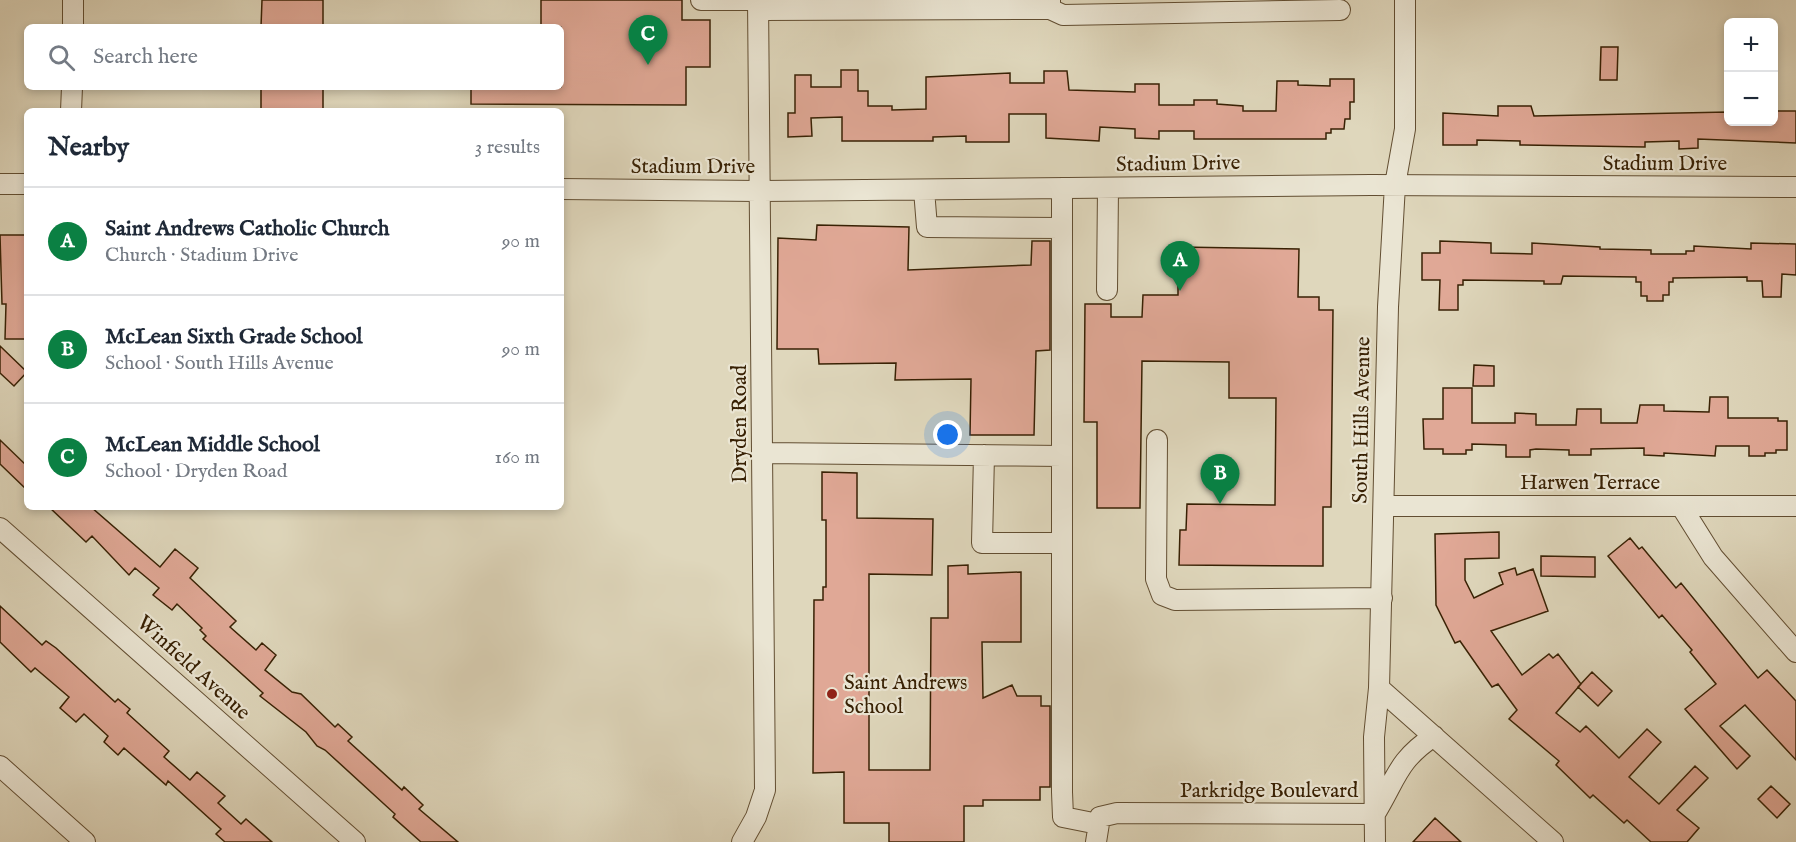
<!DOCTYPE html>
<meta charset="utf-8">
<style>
body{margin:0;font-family:"IM FELL English",serif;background:#f2f2f3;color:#1f2937}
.controls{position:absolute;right:18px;top:18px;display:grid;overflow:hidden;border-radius:9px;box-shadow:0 3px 9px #0003}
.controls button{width:54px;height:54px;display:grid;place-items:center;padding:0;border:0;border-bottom:2px solid #e0e1e3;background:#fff;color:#1f2937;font:30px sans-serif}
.you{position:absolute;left:948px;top:435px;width:21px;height:21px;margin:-15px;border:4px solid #fff;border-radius:50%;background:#1a73e8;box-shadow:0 0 0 9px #1a73e833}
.badge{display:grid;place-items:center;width:39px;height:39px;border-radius:50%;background:#0b8043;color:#fff;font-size:20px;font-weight:700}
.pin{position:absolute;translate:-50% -50px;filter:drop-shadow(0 2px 3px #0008)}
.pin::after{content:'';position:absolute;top:32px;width:21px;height:18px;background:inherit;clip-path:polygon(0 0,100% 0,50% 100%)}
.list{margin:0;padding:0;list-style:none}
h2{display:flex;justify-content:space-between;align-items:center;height:78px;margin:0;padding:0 24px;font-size:26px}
h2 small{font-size:20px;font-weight:400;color:#747a83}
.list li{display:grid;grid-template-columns:39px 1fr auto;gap:18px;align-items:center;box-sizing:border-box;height:108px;padding:0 24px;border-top:2px solid #e0e1e3}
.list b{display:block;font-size:22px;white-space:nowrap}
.list p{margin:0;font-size:20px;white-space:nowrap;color:#747a83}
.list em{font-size:20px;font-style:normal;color:#747a83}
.icon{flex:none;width:33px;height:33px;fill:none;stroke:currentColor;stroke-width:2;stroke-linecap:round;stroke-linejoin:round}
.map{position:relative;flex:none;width:1796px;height:842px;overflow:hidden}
.search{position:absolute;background:#fff;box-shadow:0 3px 9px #0003;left:24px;top:24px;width:540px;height:66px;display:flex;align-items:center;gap:15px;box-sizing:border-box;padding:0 21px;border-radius:9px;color:#747a83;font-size:22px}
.panel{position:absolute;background:#fff;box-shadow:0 3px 9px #0003;left:24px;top:108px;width:540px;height:402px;border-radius:9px}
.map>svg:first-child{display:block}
.building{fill:#e0a896;stroke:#382104;stroke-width:1.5}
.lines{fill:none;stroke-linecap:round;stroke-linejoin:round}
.minor-casing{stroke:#624e32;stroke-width:22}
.minor{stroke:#eae5d3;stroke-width:20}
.poi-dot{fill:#8f2418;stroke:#eae5d3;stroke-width:2}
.labels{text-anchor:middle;stroke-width:4.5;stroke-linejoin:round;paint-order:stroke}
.street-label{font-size:21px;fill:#382104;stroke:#eae5d3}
.poi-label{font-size:21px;fill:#382104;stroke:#eae5d3;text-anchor:start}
</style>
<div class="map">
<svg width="1796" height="842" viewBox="0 0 1796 842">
<rect width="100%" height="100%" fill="#dfd7bc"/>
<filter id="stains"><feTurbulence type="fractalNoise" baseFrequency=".00333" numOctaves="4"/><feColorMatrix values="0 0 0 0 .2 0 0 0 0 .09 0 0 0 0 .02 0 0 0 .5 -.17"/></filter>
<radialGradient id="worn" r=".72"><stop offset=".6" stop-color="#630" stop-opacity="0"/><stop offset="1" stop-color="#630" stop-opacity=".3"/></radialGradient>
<path class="building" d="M262 0H323V27H261Z
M541 0H682V20H710V67H686V105L471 104V87H561V27H541Z
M1601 47H1618L1617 80H1600Z
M841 70H858V91H868V106H892V110L926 109V77L1010 73V83H1044V71H1067L1069 90 1135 92V84H1159V105H1194V100H1217V104L1243 106V111H1276L1277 81H1298V85L1330 86V79H1354V102H1350V119H1345L1344 129H1331V133H1326V139H1194V131H1159V139L1135 138V129L1100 127 1099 141 1046 138V114H1009V142H966V136L933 137V141H842V117L811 118 812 136 788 137V113H795V75H811V87H841Z
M261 87H323V111H261Z
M1498 106H1531L1534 116 1728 112V122H1773V111H1796V143L1698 139V148L1679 149V141L1645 142V147L1520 145V141L1477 140V145H1443V113L1498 116Z
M817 225 909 227 908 270 1031 265 1032 241H1050V350L1036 351 1034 435H970L971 379 895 380 896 363 819 364 818 349H777L778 238 816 240Z
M0 235H27V339H5L6 304H2Z
M1440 241 1491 243V253L1532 254V243L1600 247V249L1651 250V254H1686V251H1694V246L1751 249V243L1796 244V275L1782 274 1781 297H1763L1762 281H1747V277L1673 278V282H1669V295H1663V301H1647V296H1641V282H1636V277L1563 276 1561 284H1544V281L1463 280V285H1458V310H1439L1440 280H1422V253H1440Z
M1178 247 1299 249 1298 297H1319V310H1333L1331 507H1323V566L1179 565 1180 530H1186L1187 504 1275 505 1276 398H1229V362L1142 361 1140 508H1097V422H1084L1085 304H1111V317H1142L1143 295H1178Z
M0 346 27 372 14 386 0 373Z
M1474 365 1494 366V386H1473Z
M1443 388H1472V423H1515V413L1536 414V425H1576L1577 409H1601V423H1637L1640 405H1664V411L1709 412 1710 397H1728V418H1778V421H1787V450H1776V453H1765V456H1749V446H1716L1715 456 1664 453V456L1644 455V448L1591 449V455H1569V450L1536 449 1530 450V457H1506V445L1472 444V450H1466V454H1443V449H1424L1423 419H1443Z
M0 440 27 466V490L0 464Z
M822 472 857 473V518L933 519 932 575 869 574V770H930L931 618H948V566L968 565V574L1021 572V642H982L983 698 1012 685 1017 696H1041V706H1050V787H1040V800H983V806H964V842H889V823H844V772L813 773 814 600H823V587H826V520H822Z
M49 507H91L160 567 175 549 198 568 190 578 236 621 230 627 256 650 262 643 276 655 265 670 292 692 301 694 335 727 338 724 352 737 348 741 402 790 404 787 423 805 419 809 458 842H421L393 817 395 814 325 750 317 746 306 732 260 696 263 693 203 639 206 636 200 630 202 628 177 604 172 610 153 595 159 588 135 568 129 575 92 536 86 542Z
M1499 532V558L1465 559V580L1474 598 1503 584 1499 573 1515 568 1517 575 1533 569 1548 611 1491 631 1522 675 1549 654 1553 658 1558 654 1581 684 1556 713 1580 732 1586 726 1619 758 1647 729 1661 742 1629 777 1659 804 1695 766 1708 778 1677 810 1699 828 1687 842H1651L1627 820 1624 823 1593 795 1590 798 1556 765 1559 761 1509 719 1517 710 1498 684 1492 687 1460 641 1455 643 1436 605 1435 534Z
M1630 538 1639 549 1642 547 1676 588 1681 583 1758 678 1767 670 1796 701V760L1745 705 1720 726 1750 756 1737 769 1685 709 1716 684 1690 652 1692 650 1662 615 1659 618 1608 556Z
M1541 556 1595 557V577L1541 576Z
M0 606 42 645 46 641 56 648 115 702 118 699 130 709 127 713 169 751 164 757 190 780 197 772 225 796 218 803 241 824 246 819 272 842H225L216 834 221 829 168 781 166 785 124 748 118 755 104 742 108 736 84 714 76 722 60 708 69 697 35 668 31 672 0 642Z
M1592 672 1612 691 1598 706 1578 687Z
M1771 786 1790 804 1777 818 1758 799Z
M1435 818 1461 842H1413Z"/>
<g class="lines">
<defs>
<path id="minor" d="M701 0H758
M1050 9 1063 15 1340 10
M758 10 1050 9V0
M73 27V0
M71 111 72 87
M0 184H27
M1062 188V792L1063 817 1098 824
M561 189 758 191 1371 185 1796 187
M924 190 927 227 1062 228
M1107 290 1108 188
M1157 440 1156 579 1162 595 1175 600 1382 598
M763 453 1062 456
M984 455 982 543H1062
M1384 506H1796
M1681 506 1713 557 1796 652
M0 528 355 842
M1379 688 1553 842
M0 766 85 842
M1376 812C1397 777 1398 760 1434 736
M742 842 756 817 765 790 758 0
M1096 842 1100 817 1117 813 1375 814
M1375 842 1374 737 1379 688 1388 307 1395 185 1405 129V0"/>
</defs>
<use href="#minor" class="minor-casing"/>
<use href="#minor" class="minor"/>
</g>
<circle class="poi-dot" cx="832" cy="694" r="6"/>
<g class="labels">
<g class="street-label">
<text transform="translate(1178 163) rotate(-1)" y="7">Stadium Drive</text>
<text x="1665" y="170">Stadium Drive</text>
<text x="693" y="173">Stadium Drive</text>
<text transform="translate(1361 420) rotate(-89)" y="7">South Hills Avenue</text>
<text transform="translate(739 424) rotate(-90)" y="7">Dryden Road</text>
<text x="1590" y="489">Harwen Terrace</text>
<text transform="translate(194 667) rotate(42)" y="7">Winfield Avenue</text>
<text x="1269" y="797">Parkridge Boulevard</text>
</g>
<g class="poi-label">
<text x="844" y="689">Saint Andrews<tspan x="844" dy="24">School</tspan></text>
</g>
</g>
<rect width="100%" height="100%" filter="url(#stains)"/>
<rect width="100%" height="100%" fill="url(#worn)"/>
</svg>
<div class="controls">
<button>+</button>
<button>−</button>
</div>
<div class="you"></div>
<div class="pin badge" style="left:1180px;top:291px">A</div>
<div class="pin badge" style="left:1220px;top:504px">B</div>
<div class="pin badge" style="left:648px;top:65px">C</div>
<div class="search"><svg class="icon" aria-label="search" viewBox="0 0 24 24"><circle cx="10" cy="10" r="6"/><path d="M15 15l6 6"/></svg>Search here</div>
<section class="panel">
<h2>Nearby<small>3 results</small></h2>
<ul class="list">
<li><span class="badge">A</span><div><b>Saint Andrews Catholic Church</b><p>Church · Stadium Drive</p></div><em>90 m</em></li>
<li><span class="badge">B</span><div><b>McLean Sixth Grade School</b><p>School · South Hills Avenue</p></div><em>90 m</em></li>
<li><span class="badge">C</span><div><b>McLean Middle School</b><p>School · Dryden Road</p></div><em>160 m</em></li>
</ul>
</section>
</div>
